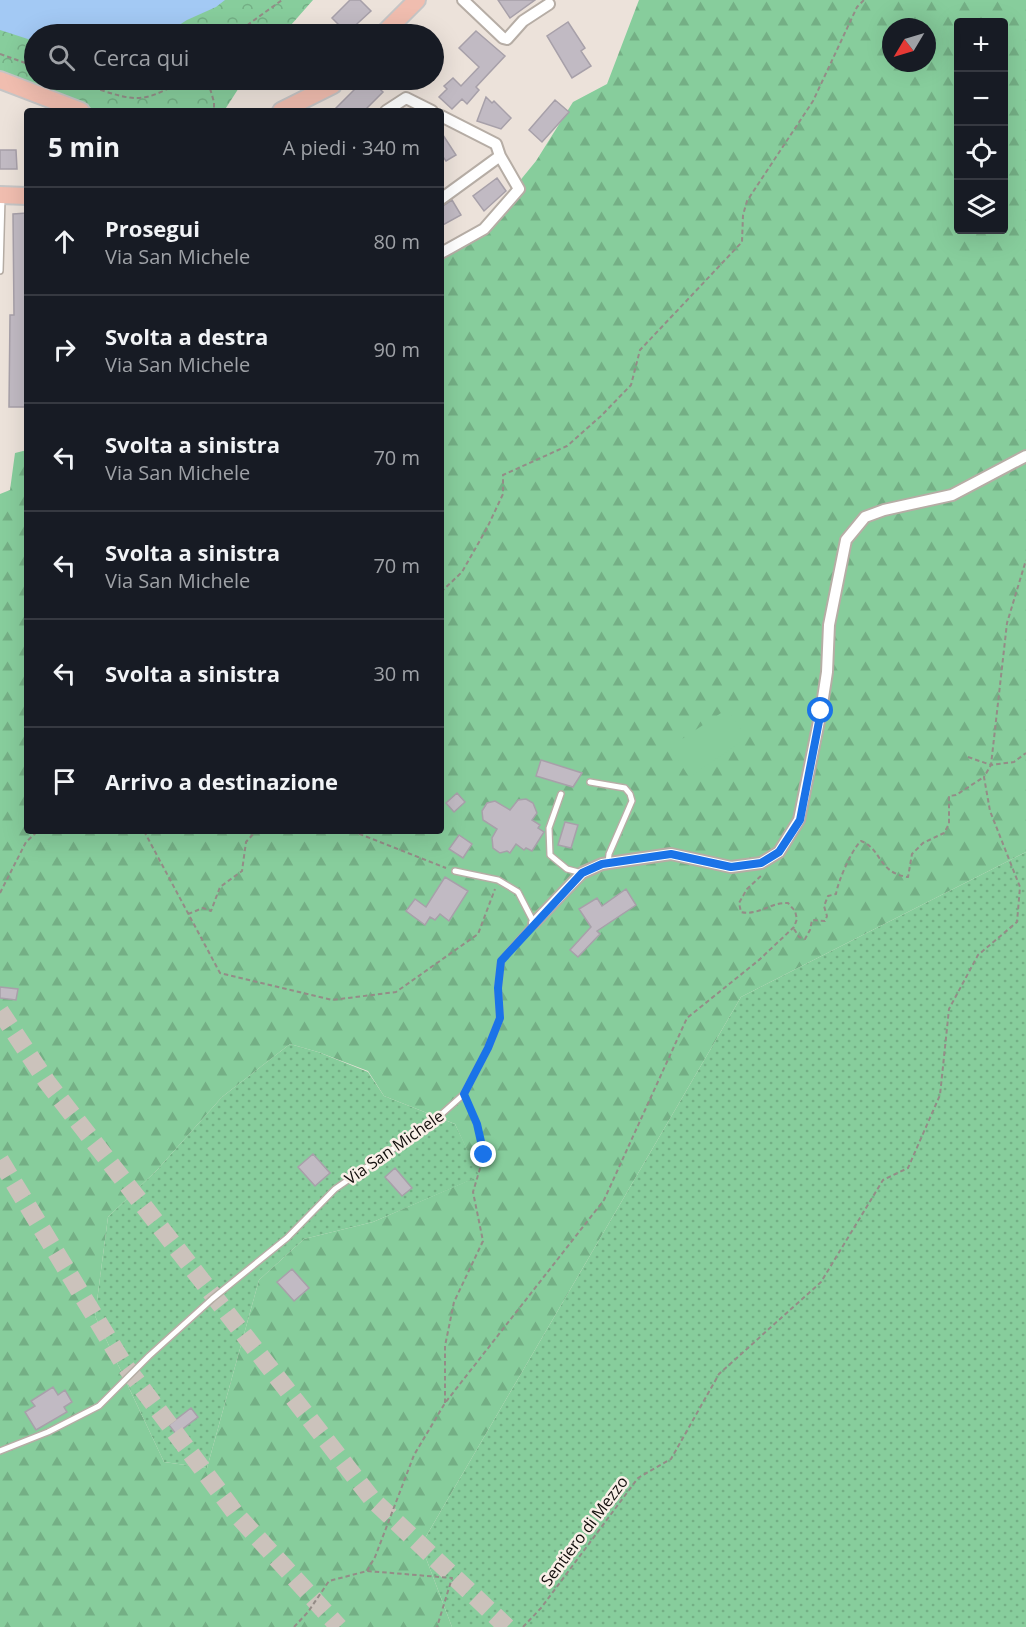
<!DOCTYPE html>
<html lang="it">
<meta charset="utf-8">
<style>
body{margin:0;font-family:"Open Sans",sans-serif;background:#20242c;color:#f1f3f6}
.controls{position:absolute;right:18px;top:18px;display:grid;overflow:hidden;border-radius:6px;box-shadow:0 6px 24px #0002}
.controls button{width:54px;height:54px;display:grid;place-items:center;padding:0;border:0;border-bottom:2px solid #363941;background:#171b24;color:#f1f3f6;font:30px sans-serif}
.compass{position:absolute;left:882px;top:18px;width:54px;height:54px;border-radius:50%;background:#171b24;box-shadow:0 6px 24px #0002;rotate:232deg}
.stop{position:absolute;width:18px;height:18px;margin:-14px;border:4px solid #1a73e8;border-radius:50%;background:#fff}
.stop.end{background:#1a73e8;border-color:#fff;box-shadow:0 2px 6px #0008}
.list{margin:0;padding:0;list-style:none}
h2{display:flex;justify-content:space-between;align-items:center;height:78px;margin:0;padding:0 24px;font-size:26px}
h2 small{font-size:20px;font-weight:400;color:#9ea1a6}
.list li{display:grid;grid-template-columns:39px 1fr auto;gap:18px;align-items:center;box-sizing:border-box;height:108px;padding:0 24px;border-top:2px solid #363941}
.list b{display:block;font-size:22px;white-space:nowrap}
.list p{margin:0;font-size:20px;white-space:nowrap;color:#9ea1a6}
.list em{font-size:20px;font-style:normal;color:#9ea1a6}
.icon{flex:none;width:33px;height:33px;fill:none;stroke:currentColor;stroke-width:2;stroke-linecap:round;stroke-linejoin:round}
.map{position:relative;flex:none;width:1026px;height:1627px;overflow:hidden}
.search{position:absolute;background:#171b24;box-shadow:0 6px 24px #0002;left:24px;top:24px;width:420px;height:66px;display:flex;align-items:center;gap:15px;box-sizing:border-box;padding:0 21px;border-radius:33px;color:#9ea1a6;font-size:22px}
.panel{position:absolute;background:#171b24;box-shadow:0 6px 24px #0002;left:24px;top:108px;width:420px;height:726px;border-radius:6px}
.map>svg:first-child{display:block}
.grass{fill:url(#grass-dots)}
.forest{fill:url(#forest-firs);fill-rule:evenodd}
.park{fill:url(#park-crowns)}
.garden{fill:#87cd9c}
.water{fill:#a3c9f4}
.building{fill:#c1bac3;stroke:#a7a0a9;stroke-width:1.5}
.lines{fill:none;stroke-linecap:round;stroke-linejoin:round}
.highway-tunnel{stroke:#cbc2bb;stroke-width:18;stroke-dasharray:18 9;stroke-linecap:butt}
.lane-casing{stroke:#b6ada5;stroke-width:8}
.street-casing{stroke:#b6ada5;stroke-width:14}
.primary-casing{stroke:#c6c5c5;stroke-width:20}
.path{stroke:#948c87;stroke-width:2;stroke-dasharray:4.5 3;stroke-linecap:butt}
.lane{stroke:#fff;stroke-width:5}
.street{stroke:#fff;stroke-width:10}
.primary{stroke:#f0bdaf;stroke-width:16}
.route{stroke:#1a73e8;stroke-width:8}
.labels{text-anchor:middle;stroke-width:5;stroke-linejoin:round;paint-order:stroke}
.street-label{font-size:16px;fill:#120e0c;stroke:#f9efe7}
</style>
<div class="map">
<svg width="1026" height="1627" viewBox="0 0 1026 1627">
<defs>
<pattern id="grass-dots" width="8" height="8" patternUnits="userSpaceOnUse" patternTransform="scale(1.5)"><rect width="8" height="8" fill="#87cd9c"/><path d="M2 2h.1M6 6h.1" fill="none" stroke="#74af85" stroke-width="1.8" stroke-linecap="round"/></pattern>
<pattern id="forest-firs" width="22" height="20" patternUnits="userSpaceOnUse" patternTransform="scale(1.5)"><rect width="22" height="20" fill="#87cd9c"/><path d="M5 1l3.5 6h-7zM16 11l3.5 6h-7z" fill="#74af85"/></pattern>
<pattern id="park-crowns" width="20" height="18" patternUnits="userSpaceOnUse" patternTransform="scale(1.5)"><rect width="20" height="18" fill="#87cd9c"/><path d="M2 6a3 3 0 1 1 6 0M12 15a3 3 0 1 1 6 0" fill="none" stroke="#74af85"/></pattern>
</defs>
<rect width="100%" height="100%" fill="#ece2da"/>
<path class="grass" d="M1026 852V1627H452L421 1545 741 997Z
M290 1044 318 1052 368 1072 384 1096 455 1124 480 1176 373 1222 304 1239 259 1280 207 1468 164 1462 95 1316 108 1217 157 1170 222 1097Z"/>
<path class="forest" d="M639 0H1026V852L741 997 421 1545 452 1627H0V494L10 490 15 453 27 450V831H441V255L477 233 536 161 573 102 607 84ZM958 22H1004V230H958ZM891 27H927V63H891ZM290 1044 318 1052 368 1071 384 1096 455 1124 479 1176 373 1222 304 1239 259 1280 207 1468 164 1462 95 1316 108 1217 157 1170 222 1097Z"/>
<path class="park" d="M0 0H313L283 34H34V80H244L224 111H100L0 77Z"/>
<path class="garden" d="M727 709 747 738 689 777 670 747Z"/>
<path class="water" d="M0 0H225L216 7 187 20 165 34H34V41L0 30Z"/>
<path class="building" d="M350 0H360L371 11 347 33 332 18Z
M498 0H535L510 18Z
M568 22 585 48 581 51 591 66 572 78 547 36Z
M476 31 505 56 476 87 479 90 467 104 462 99 452 109 439 97 447 89 444 86 453 78 461 86 479 67 459 48Z
M364 80H370L383 92 364 111H333Z
M486 97 492 103 494 101 511 118 501 129 477 121Z
M555 100 569 112 542 142 529 130Z
M441 132 456 155 446 161 441 154Z
M0 150H16L17 169H0Z
M497 178 506 191 484 211 473 196Z
M452 200 461 215 441 226V207Z
M27 213V407H9L10 315H14L13 214Z
M541 760 582 773 573 787 536 776Z
M457 793 465 802 454 812 446 803Z
M526 799 533 803 537 813 532 820 540 825 538 828 544 832 532 851 526 848 524 850 516 844 510 853 507 851 500 853 493 848 492 838 497 829 483 820 482 811 487 803 495 801 510 810 518 800Z
M565 822 578 825 571 848 558 845Z
M459 835 472 844 463 858 449 849Z
M445 877 468 891 449 921 440 914 435 920 430 917 425 925 406 911 415 899 426 907Z
M626 889 636 905 597 931 600 934 578 957 570 950 591 927 579 909 597 898 602 906Z
M0 987 18 989 16 1000 0 998Z
M313 1154 330 1173 315 1186 298 1167Z
M395 1168 412 1188 402 1196 385 1177Z
M292 1269 309 1288 294 1301 277 1282Z
M53 1387 58 1395 65 1390 72 1402 64 1407 67 1412 36 1430 25 1412 35 1406 31 1401Z
M191 1408 198 1417 176 1434 169 1425Z"/>
<g class="lines">
<path class="highway-tunnel" d="M0 1011 47 1082 372 1499 507 1627
M0 1160 123 1363 236 1514 339 1627"/>
<defs>
<path id="lane" d="M0 271 2 198
M590 782 625 788 630 794 632 801 609 854 608 863
M561 794 549 828 550 855 567 869 582 873
M0 1451 48 1432 99 1406 149 1356 212 1299 287 1238 335 1189 435 1120 464 1094 488 1048 500 1018 498 988 501 961 534 923 518 892 498 880 455 871"/>
<path id="street" d="M463 0 503 38 507 39 523 21 549 4
M386 111 406 98 432 111
M441 116 496 144 500 156 441 199
M441 253 484 229 519 189 500 156
M534 923 582 873 602 864 671 854 731 867 761 863 779 852 799 820 821 711 827 672 829 625 846 540 865 517 884 510 952 495 1026 456"/>
<path id="primary" d="M383 34 417 0
M0 80 81 111
M281 111 333 85
M0 195 27 196"/>
</defs>
<use href="#lane" class="lane-casing"/>
<use href="#street" class="street-casing"/>
<use href="#primary" class="primary-casing"/>
<path class="path" d="M235 34 282 0
M0 54 34 66
M72 80C88 85 119 98 135 98 151 99 170 88 183 80
M191 80 209 85 214 102V111
M441 592 462 572 487 528 503 494V475L567 446 601 416 631 385 640 350 742 242 743 215 747 201 813 101 857 7 864 0
M968 757 991 765 1007 623 1026 560
M144 831 220 973 332 1000 396 992 478 934 495 889
M352 831 446 868
M0 893 26 842 38 831
M188 914 203 908 211 911 220 887 242 871 246 842 256 831
M794 929 799 937 805 939 810 930 812 920 825 921 827 916 824 906 828 896 836 894C838 881 852 849 861 841 882 849 878 873 908 877L912 854 923 843 944 833 949 824V796L956 795 984 777
M445 1403V1346L454 1302 483 1241 473 1192 484 1155 477 1124 468 1103
M367 1571 375 1557 414 1455 445 1403 604 1200 687 1018 759 960 794 927 797 919 795 911 788 903C771 902 758 916 741 912L739 903 747 889 763 874
M294 1627 308 1612 329 1581 367 1571 452 1578 437 1627
M523 1627 541 1608 638 1478 671 1459 719 1374 821 1282 883 1180 908 1168 940 1095 949 1009 978 955 1017 922 1020 887 990 811 984 777 991 765 1014 762 1026 753"/>
<use href="#lane" class="lane"/>
<use href="#street" class="street"/>
<use href="#primary" class="primary"/>
</g>
<g class="lines">
<path class="route" d="M484 1155 477 1124 464 1094 488 1048 500 1018 498 988 501 961 582 873 602 864 671 854 731 867 761 863 779 852 800 820 821 711"/>
</g>
<g class="labels">
<g class="street-label">
<text transform="translate(394 1147) rotate(-35)" y="6">Via San Michele</text>
<text transform="translate(584 1531) rotate(-53)" y="6">Sentiero di Mezzo</text>
</g>
</g>
</svg>
<div class="controls">
<button>+</button>
<button>−</button>
<button><svg class="icon" aria-label="locate" viewBox="0 0 24 24"><circle cx="12" cy="12" r="6"/><path d="M12 2v4M12 18v4M2 12h4M18 12h4"/></svg></button>
<button><svg class="icon" aria-label="layers" viewBox="0 0 24 24"><path d="M12 4l9 5-9 5-9-5zM3 14l9 5 9-5"/></svg></button>
</div>
<svg class="compass" viewBox="-18 -18 36 36"><path d="M0-13l5 13h-10z" fill="#e53935"/><path d="M0 13l5-13h-10z" fill="#9ea1a6"/></svg>
<div class="stop" style="left:821px;top:711px"></div>
<div class="stop end" style="left:484px;top:1155px"></div>
<div class="search"><svg class="icon" aria-label="search" viewBox="0 0 24 24"><circle cx="10" cy="10" r="6"/><path d="M15 15l6 6"/></svg>Cerca qui</div>
<section class="panel">
<h2>5 min<small>A piedi · 340 m</small></h2>
<ul class="list">
<li><svg class="icon" aria-label="ahead" viewBox="0 0 24 24"><path d="M12 20V5M6 11l6-6 6 6"/></svg><div><b>Prosegui</b><p>Via San Michele</p></div><em>80 m</em></li>
<li><svg class="icon" aria-label="right" viewBox="0 0 24 24"><path d="M7 20v-9h11M14 6l5 5-5 5"/></svg><div><b>Svolta a destra</b><p>Via San Michele</p></div><em>90 m</em></li>
<li><svg class="icon" aria-label="left" viewBox="0 0 24 24"><path d="M17 20v-9H6M10 6l-5 5 5 5"/></svg><div><b>Svolta a sinistra</b><p>Via San Michele</p></div><em>70 m</em></li>
<li><svg class="icon" aria-label="left" viewBox="0 0 24 24"><path d="M17 20v-9H6M10 6l-5 5 5 5"/></svg><div><b>Svolta a sinistra</b><p>Via San Michele</p></div><em>70 m</em></li>
<li><svg class="icon" aria-label="left" viewBox="0 0 24 24"><path d="M17 20v-9H6M10 6l-5 5 5 5"/></svg><div><b>Svolta a sinistra</b></div><em>30 m</em></li>
<li><svg class="icon" aria-label="arrive" viewBox="0 0 24 24"><path d="M6 21V4h12l-3 4 3 4H6"/></svg><div><b>Arrivo a destinazione</b></div></li>
</ul>
</section>
</div>
